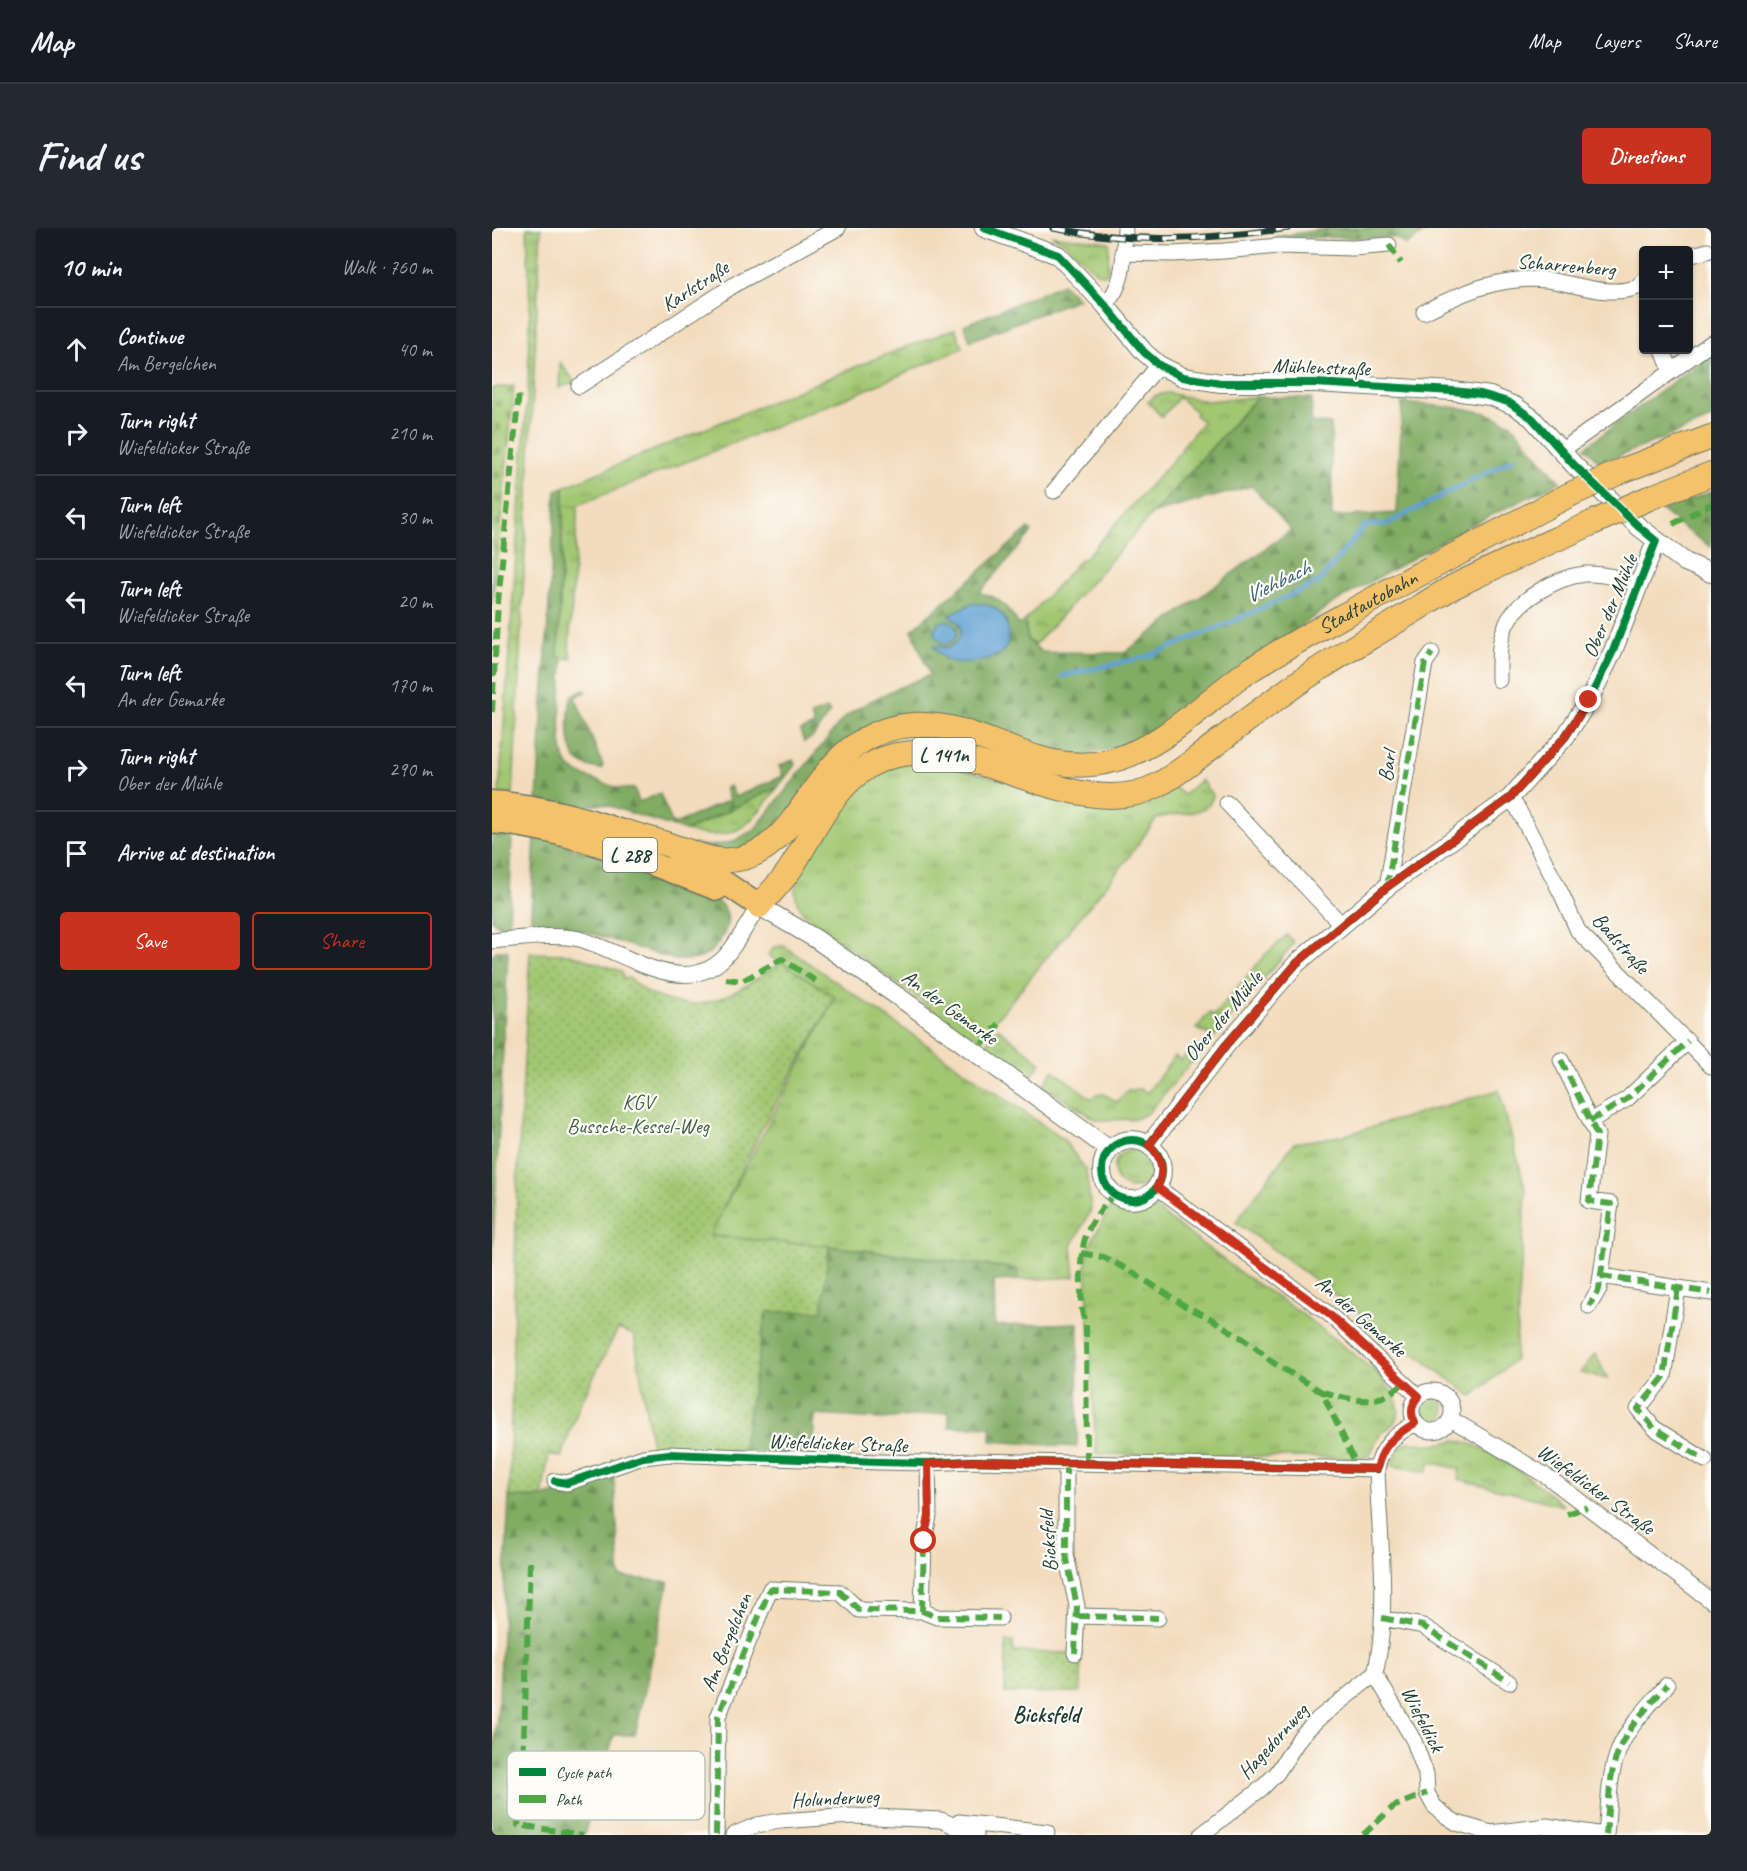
<!DOCTYPE html>
<meta charset="utf-8">
<style>
body{margin:0;font-family:Caveat,sans-serif;background:#242831;color:#f1f3f6}
.controls{position:absolute;right:18px;top:18px;display:grid;overflow:hidden;border-radius:6px;box-shadow:0 2px 4px #0004}
.controls button{width:54px;height:54px;display:grid;place-items:center;padding:0;border:0;border-bottom:2px solid #363941;background:#171b24;color:#f1f3f6;font:30px sans-serif}
.stop{position:absolute;width:18px;height:18px;margin:-14px;border:4px solid #c8321e;border-radius:50%;background:#fff}
.stop.end{background:#c8321e;border-color:#fff;box-shadow:0 2px 6px #0008}
.list{margin:0;padding:0;list-style:none}
h2{display:flex;justify-content:space-between;align-items:center;height:78px;margin:0;padding:0 24px;font-size:26px}
h2 small{font-size:20px;font-weight:400;color:#9ea1a6}
.list li{display:grid;grid-template-columns:39px 1fr auto;gap:18px;align-items:center;box-sizing:border-box;height:84px;padding:0 24px;border-top:2px solid #363941}
.list b{display:block;font-size:22px;white-space:nowrap}
.list p{margin:0;font-size:20px;white-space:nowrap;color:#9ea1a6}
.list em{font-size:20px;font-style:normal;color:#9ea1a6}
.actions{display:flex;gap:12px;padding:18px 24px}
.actions a{flex:1;padding:14px 0;border:2px solid #c8321e;border-radius:6px;text-align:center;font-size:21px;color:#c8321e}
.actions .main{background:#c8321e;color:#fff}
.icon{flex:none;width:33px;height:33px;fill:none;stroke:currentColor;stroke-width:2;stroke-linecap:round;stroke-linejoin:round}
.map{position:relative;flex:none;width:1219px;height:1607px;overflow:hidden;border-radius:6px}
header{display:flex;align-items:center;gap:36px;box-sizing:border-box;height:84px;padding:0 30px;background:#171b24;border-bottom:2px solid #363941}
header strong{font-size:28px}
nav{display:flex;gap:33px;margin-inline-start:auto;font-size:21px}
.intro{display:flex;align-items:center;justify-content:space-between;box-sizing:border-box;height:144px;padding:0 36px}
h1{margin:0;font-size:42px}
.button{padding:15px 27px;border-radius:6px;background:#c8321e;color:#fff;font-size:21px;font-weight:700}
main{display:flex;gap:36px;padding:0 36px}
aside{flex:1;background:#171b24;border-radius:6px;box-shadow:0 2px 4px #0004}
.map>svg:first-child{display:block}
.grass{fill:url(#grass-tufts);stroke:#608253;stroke-width:1.5}
.forest{fill:url(#forest-firs);stroke:#50744c;stroke-width:1.5;fill-rule:evenodd}
.cemetery{fill:url(#cemetery-stones);stroke:#608253;stroke-width:1.5}
.park{fill:url(#park-dots);stroke:#608253;stroke-width:1.5}
.water{fill:#60a1d3;stroke:#406f84;stroke-width:1.5}
.lines{fill:none;stroke-linecap:round;stroke-linejoin:round}
.stream{stroke:#60a1d3;stroke-width:4.5}
.minor-casing{stroke:#697564;stroke-width:17}
.tertiary-casing{stroke:#697564;stroke-width:20}
.primary-casing{stroke:#697564;stroke-width:25}
.trunk-casing{stroke:#697564;stroke-width:26}
.minor{stroke:#fff;stroke-width:15}
.tertiary{stroke:#fff;stroke-width:18}
.primary{stroke:#f4c26a;stroke-width:22}
.trunk{stroke:#f4c26a;stroke-width:24}
.rail-casing{stroke:#1f3d34;stroke-width:7}
.rail{stroke:#fdfcf7;stroke-width:4.5;stroke-dasharray:14;stroke-linecap:butt}
.trunk-bridge-casing{stroke:#697564;stroke-width:26;stroke-linecap:butt}
.trunk-bridge{stroke:#f4c26a;stroke-width:24}
.quiet{stroke:#4fa644;stroke-width:6;stroke-dasharray:12 6;stroke-linecap:butt}
.cycleway-casing{stroke:#fdfcf7;stroke-width:11}
.cycleway{stroke:#00873e;stroke-width:8}
.route{stroke:#c8321e;stroke-width:8}
.labels{text-anchor:middle;stroke-width:4.5;stroke-linejoin:round;paint-order:stroke}
.shield{fill:#fdfcf7;stroke:#62766e;stroke-width:1.5}
.shield-label{font-size:20px;font-weight:bold;fill:#1f3d34}
.street-label{font-size:21px;fill:#1f3d34;stroke:#fdfcf7}
.park-label{font-size:21px;fill:#406044;stroke:#fdfcf7}
.water-label{font-size:22px;font-style:italic;fill:#36606c;stroke:#fdfcf7}
.neighbourhood-label{font-size:22px;font-weight:bold;fill:#1f3d34;stroke:#fdfcf7}
.key{fill:#fdfcf7;stroke:#bac3bc;stroke-width:1.5}
.key-label{font-size:16px;fill:#1f3d34}
</style>
<header>
<strong>Map</strong>
<nav><a>Map</a><a>Layers</a><a>Share</a></nav>
</header>
<div class="intro"><h1>Find us</h1><a class="button">Directions</a></div>
<main>
<aside>
<h2>10 min<small>Walk · 760 m</small></h2>
<ul class="list">
<li><svg class="icon" aria-label="ahead" viewBox="0 0 24 24"><path d="M12 20V5M6 11l6-6 6 6"/></svg><div><b>Continue</b><p>Am Bergelchen</p></div><em>40 m</em></li>
<li><svg class="icon" aria-label="right" viewBox="0 0 24 24"><path d="M7 20v-9h11M14 6l5 5-5 5"/></svg><div><b>Turn right</b><p>Wiefeldicker Straße</p></div><em>210 m</em></li>
<li><svg class="icon" aria-label="left" viewBox="0 0 24 24"><path d="M17 20v-9H6M10 6l-5 5 5 5"/></svg><div><b>Turn left</b><p>Wiefeldicker Straße</p></div><em>30 m</em></li>
<li><svg class="icon" aria-label="left" viewBox="0 0 24 24"><path d="M17 20v-9H6M10 6l-5 5 5 5"/></svg><div><b>Turn left</b><p>Wiefeldicker Straße</p></div><em>20 m</em></li>
<li><svg class="icon" aria-label="left" viewBox="0 0 24 24"><path d="M17 20v-9H6M10 6l-5 5 5 5"/></svg><div><b>Turn left</b><p>An der Gemarke</p></div><em>170 m</em></li>
<li><svg class="icon" aria-label="right" viewBox="0 0 24 24"><path d="M7 20v-9h11M14 6l5 5-5 5"/></svg><div><b>Turn right</b><p>Ober der Mühle</p></div><em>290 m</em></li>
<li><svg class="icon" aria-label="arrive" viewBox="0 0 24 24"><path d="M6 21V4h12l-3 4 3 4H6"/></svg><div><b>Arrive at destination</b></div></li>
</ul>
<div class="actions"><a class="main">Save</a><a>Share</a></div>
</aside>
<div class="map">
<svg width="1219" height="1607" viewBox="0 0 1219 1607">
<defs>
<pattern id="grass-tufts" width="24" height="20" patternUnits="userSpaceOnUse" patternTransform="scale(1.5)"><rect width="24" height="20" fill="#a2c772"/><path d="M3 7l-1-3M5 7V3M7 7l1-3M15 17l-1-3M17 17v-4M19 17l1-3" fill="none" stroke="#83a35e"/></pattern>
<pattern id="forest-firs" width="22" height="20" patternUnits="userSpaceOnUse" patternTransform="scale(1.5)"><rect width="22" height="20" fill="#81ac64"/><path d="M5 1l3.5 6h-7zM16 11l3.5 6h-7z" fill="#698d53"/></pattern>
<pattern id="cemetery-stones" width="16" height="16" patternUnits="userSpaceOnUse" patternTransform="scale(1.5)"><rect width="16" height="16" fill="#a2c772"/><path d="M2 7V4a2 2 0 0 1 4 0v3zM10 15v-3a2 2 0 0 1 4 0v3z" fill="#83a35e"/></pattern>
<pattern id="park-dots" width="8" height="8" patternUnits="userSpaceOnUse" patternTransform="scale(1.5)"><rect width="8" height="8" fill="#a2c772"/><path d="M2 2h.1M6 6h.1" fill="none" stroke="#83a35e" stroke-width="1.8" stroke-linecap="round"/></pattern>
</defs>
<rect width="100%" height="100%" fill="#fdfcf7"/>
<filter id="ink" filterUnits="userSpaceOnUse"><feTurbulence type="fractalNoise" baseFrequency=".0167" numOctaves="2"/><feDisplacementMap in="SourceGraphic" scale="12" xChannelSelector="R" yChannelSelector="G"/><feConvolveMatrix kernelMatrix="1 2 1 2 8 2 1 2 1" color-interpolation-filters="sRGB"/></filter>
<filter id="wash" filterUnits="userSpaceOnUse"><feTurbulence type="fractalNoise" baseFrequency=".008" numOctaves="4" result="noise"/><feDisplacementMap in="SourceGraphic" scale="24" xChannelSelector="R" yChannelSelector="G"/><feGaussianBlur stdDeviation="1.35" result="paint"/><feColorMatrix in="noise" values="0 0 0 0 0 0 0 0 0 0 0 0 0 0 0 0 0 1.4 0 .05"/><feComposite in="paint" operator="in"/></filter>
<g filter="url(#wash)">
<rect width="100%" height="100%" fill="#f3dcbd"/>
<path class="grass" d="M35 0H49L21 567 7 565 36 160 38 83Z
M559 7 617 14 616 43 613 47 605 45 572 14Z
M463 101 471 120 359 168 86 277 77 421 80 431 66 430 72 259 385 130Z
M676 165 715 173 765 169 543 417 536 412 533 393 589 331 591 332 690 222 689 220 711 194 703 187 705 185 687 169 670 189 656 174 664 167Z
M423 530 604 575 680 557 692 567 709 552 721 568C715 591 680 583 664 591L634 633 485 815 312 686C300 671 301 655 309 638L367 553Z
M286 559C257 597 245 616 194 603Z
M795 707 802 715 722 809 704 801 717 785 722 787 773 727Z
M292 718 571 911 594 942 599 982 580 1018 583 1049 527 1052 525 1041 337 1018 217 1008 343 770 276 727 282 719Z
M506 800 549 835 539 849 493 817Z
M702 818 709 823 656 885 644 891 605 892 551 858 561 842 600 871 604 867 612 866 625 874 636 862 648 861 655 865 683 828 689 833Z
M1007 862 1034 963 1023 1132 980 1168 744 994 802 915 849 908Z
M622 941a19 19 0 1 1 38 0a19 19 0 1 1-38 0Z
M619 978 629 983 665 982 753 1048 806 1083 884 1144C894 1156 915 1177 903 1194 899 1199 893 1202 888 1207 883 1213 881 1221 877 1228L868 1230 604 1226 594 1038 598 1016Z
M927 1182a13 13 0 1 1 26 0a13 13 0 1 1-26 0Z
M965 1212C1003 1220 1043 1254 1072 1278L966 1251 968 1241 938 1234 935 1244 900 1238 904 1225 910 1218 916 1214 942 1217Z"/>
<path class="forest" d="M839 0H939L914 17 904 10 782 9Z
M571 56 586 71 478 113 472 97Z
M1219 126V191L1109 235 1093 219Z
M765 169 820 170 819 194 839 196 840 289 905 285 910 175 969 180 995 185 1019 196 1068 254 981 296 841 375 652 511 591 529 399 491 282 605 240 625 200 617 220 618 240 614 262 602 351 491C376 471 408 459 438 447L420 402 536 301 540 304 487 365C507 367 517 381 527 397L533 393 536 412 550 424 632 425 799 302 760 258 662 285ZM479 376C493 374 514 381 516 399 516 406 513 415 512 423L494 432 453 431 442 418C458 420 474 417 468 396L458 387ZM447 395 464 408C456 419 442 414 443 401Z
M72 259 66 429 71 430C71 454 62 522 77 539 84 546 97 550 106 553 117 557 130 563 142 560L147 574 168 566 181 597 237 572 233 560 238 558 243 569 291 548 287 538 301 532 303 537 286 559 194 603 112 576 79 580 45 572 64 262Z
M1219 264V319L1194 302 1169 282Z
M93 462 94 464 83 469 111 538 109 541C102 540 92 538 86 533 73 520 76 483 80 467Z
M335 481 338 484 321 509 312 514 308 503 322 497 319 487Z
M0 601 20 603 17 701 0 693Z
M43 607C79 619 116 631 152 643 177 651 207 658 228 676 246 691 227 720 211 729 202 733 193 732 184 732L85 701H60L38 706Z
M4 723H16L0 1036V727Z
M337 1018 525 1041 527 1052 502 1053 503 1098 586 1095 585 1219 499 1213V1199H457V1184L391 1191 323 1187 320 1226 250 1224 274 1084 330 1083Z
M122 1249 128 1349 177 1354 143 1507H122L92 1607H0V1545L7 1466 17 1269H50Z"/>
<path class="cemetery" d="M22 158 21 173 0 377V160Z"/>
<path class="park" d="M68 134 83 154 67 160Z
M38 725 78 726 129 743 132 751 137 750C156 770 193 782 220 773 245 766 268 748 290 734L343 769 268 904 218 1008 337 1018 330 1083 274 1084 250 1223 160 1220 142 1107 126 1101 88 1176 69 1229 57 1226 50 1269H17L25 958Z
M1103 1126 1116 1151 1088 1145Z
M514 1414H521L522 1424 589 1425V1464L513 1465Z"/>
<path class="water" d="M479 376C497 374 513 382 516 401 517 408 517 414 514 419 506 433 467 439 454 431 449 429 445 422 441 418L456 420C467 415 471 407 468 396L457 387Z
M443 404a11 11 0 1 1 22 0a11 11 0 1 1-22 0Z"/>
<g class="lines">
<path class="stream" d="M570 448 657 428 744 392 827 354 872 298 895 296 1021 231"/>
</g>
</g>
<g filter="url(#ink)">
<g class="lines">
<defs>
<path id="minor" d="M631 25 681 26 732 23 787 18 861 20 897 17
M1196 28 1216 23
M613 77C634 55 631 29 633 0
M932 84C971 64 1010 47 1055 52 1086 56 1116 70 1146 59L1152 52
M1171 122 1179 143
M87 158 245 55 346 0
M1069 223 1219 115
M562 263 667 137
M1007 452C1007 434 1006 413 1014 397 1025 371 1066 349 1093 346 1112 345 1130 350 1147 357
M1018 570 1026 581 1070 667 1086 703 1219 838
M735 575 849 696
M895 659 933 435 940 425
M0 713C26 711 62 705 87 711 133 723 196 776 237 724 248 710 257 693 267 678
M1069 832 1105 907 1097 973 1119 976 1107 1061 1097 1078
M1098 893 1135 871 1196 813
M665 959 838 1087 926 1168
M1109 1048 1219 1065
M1186 1060 1172 1149 1146 1181 1162 1200 1213 1232
M920 1183a20 20 0 1 1 40 0a20 20 0 1 1-40 0Z
M959 1191 1056 1249 1219 1373
M923 1195C903 1207 890 1217 885 1241 887 1306 898 1383 883 1446L922 1513 934 1546 935 1565 942 1578 954 1588 965 1595 999 1605 1055 1598 1112 1607
M574 1235V1327L585 1378 583 1425
M63 1253 75 1255 151 1229 177 1226 387 1234 436 1235 480 1233 885 1241
M430 1383 432 1313 437 1288 436 1235
M585 1388 666 1390
M890 1390 931 1398 1017 1454
M467 1594 555 1604 554 1607
M224 1607 226 1489 278 1361 348 1364 367 1382 430 1383 445 1389 508 1390
M241 1607 265 1597 288 1593 360 1588 449 1592 484 1607
M709 1607 770 1560 785 1545 809 1508 826 1491 883 1446
M1114 1607C1117 1580 1116 1550 1126 1524 1135 1499 1158 1477 1175 1457"/>
<path id="tertiary" d="M492 0 566 27 613 77 652 124 667 137 691 149 729 155H823L961 163 998 168 1023 178 1040 190 1082 237 1147 299 1193 334 1219 345
M267 678 324 711 421 779 618 922
M610 942a30 30 0 1 1 60 0a30 30 0 1 1-60 0Z
M657 917 734 817 805 735 895 659 1018 570 1073 509 1097 472 1121 423 1164 313"/>
<path id="primary" d="M0 574C47 577 109 593 151 612
M0 594C79 601 151 633 225 661
M186 628 210 639 267 678"/>
<g id="trunk">
<path d="M1132 242 1219 209"/>
<path d="M1157 270 1219 246"/>
<path id="s1" d="M134 604C151 609 169 614 186 620 199 624 214 631 228 632 286 636 307 577 339 540 354 522 374 508 397 501 477 478 536 554 618 533 674 519 712 473 758 442 796 417 837 396 876 374 943 337 1010 302 1077 267"/>
<path d="M267 678C277 666 290 654 299 640 320 607 338 564 372 541 456 483 577 602 664 558 685 547 705 530 725 515 755 492 785 469 816 448 848 427 881 408 913 388 932 377 950 364 969 355 1012 334 1056 315 1100 295"/>
</g>
</defs>
<use href="#minor" class="minor-casing"/>
<use href="#tertiary" class="tertiary-casing"/>
<use href="#primary" class="primary-casing"/>
<use href="#trunk" class="trunk-casing"/>
<use href="#minor" class="minor"/>
<use href="#tertiary" class="tertiary"/>
<use href="#primary" class="primary"/>
<use href="#trunk" class="trunk"/>
<defs>
<path id="rail" d="M561 0C640 16 717 12 796 0"/>
</defs>
<use href="#rail" class="rail-casing"/>
<use href="#rail" class="rail"/>
<defs>
<path id="trunk-bridge" d="M1077 267 1132 242
M1100 295 1157 270"/>
</defs>
<use href="#trunk-bridge" class="trunk-bridge-casing"/>
<use href="#trunk-bridge" class="trunk-bridge"/>
<path class="quiet" d="M897 17 909 35
M1181 296 1219 276
M0 484 6 374 27 164
M895 659 933 435 940 425
M234 751 250 753 290 731 325 754 323 757
M490 816 507 796
M1069 832 1105 907 1097 973 1119 976 1107 1061 1097 1078
M1098 893 1135 871 1196 813
M589 1025 611 1029 637 1042 693 1078 718 1090 758 1115 780 1134 830 1164 866 1240
M1109 1048 1219 1065
M1186 1060 1172 1149 1146 1181 1162 1200 1213 1232
M830 1164C848 1168 869 1176 887 1170 896 1168 905 1160 912 1155
M574 1235V1327L585 1378 583 1425
M595 1235 594 1097C589 1085 589 1073 589 1060 588 1015 591 1001 622 966
M1075 1286 1095 1279
M38 1334 31 1538 26 1597 91 1607
M430 1383 432 1313 437 1288 436 1235
M585 1388 666 1390
M890 1390 931 1398 1017 1454
M224 1607 226 1489 278 1361 348 1364 367 1382 430 1383 445 1389 508 1390
M871 1607 901 1579 935 1565
M1114 1607C1117 1580 1116 1550 1126 1524 1135 1499 1158 1477 1175 1457"/>
<defs>
<path id="cycleway" d="M492 0 566 27 613 77 652 124 667 137 691 149 729 155H823L961 163 989 166 1016 174 1040 190 1082 237 1147 299 1164 313 1121 423 1097 472 1073 509 1018 570 895 659 805 735 734 817 657 917
M610 942a30 30 0 1 1 60 0a30 30 0 1 1-60 0Z
M63 1253 75 1255 151 1229 177 1226 387 1234 436 1235 480 1233 885 1241"/>
</defs>
<use href="#cycleway" class="cycleway-casing"/>
<use href="#cycleway" class="cycleway"/>
</g>
</g>
<g class="lines" filter="url(#ink)">
<path class="route" d="M432 1313 437 1288 436 1236 480 1233 885 1241C890 1217 903 1207 923 1195 918 1185 919 1176 927 1168L919 1161 838 1087 665 959C673 944 670 928 657 917L734 817 805 735 895 659 1018 570 1073 509 1097 472"/>
</g>
<g class="labels">
<g class="shield">
<rect x="420.5" y="510" width="63" height="34" rx="4.5"/>
<rect x="111" y="610" width="54" height="34" rx="4.5"/>
</g>
<g class="shield-label">
<text x="452" y="534">L 141n</text>
<text x="138" y="634">L 288</text>
</g>
<g class="street-label">
<text transform="translate(1074 37) rotate(5)" y="7">Scharrenberg</text>
<text transform="translate(203 58) rotate(-33)" y="7">Karlstraße</text>
<text transform="translate(829 139) rotate(2)" y="7">Mühlenstraße</text>
<text dy="7" stroke="none"><textPath href="#s1" startOffset="852">Stadtautobahn</textPath></text>
<text transform="translate(1118 378) rotate(-67)" y="7">Ober der Mühle</text>
<text transform="translate(895 538) rotate(-81)" y="7">Barl</text>
<text transform="translate(1129 715) rotate(48)" y="7">Badstraße</text>
<text transform="translate(458 779) rotate(36)" y="7">An der Gemarke</text>
<text transform="translate(731 788) rotate(-50)" y="7">Ober der Mühle</text>
<text transform="translate(869 1088) rotate(41)" y="7">An der Gemarke</text>
<text transform="translate(346 1215) rotate(2)" y="7">Wiefeldicker Straße</text>
<text transform="translate(1104 1261) rotate(36)" y="7">Wiefeldicker Straße</text>
<text transform="translate(556 1313) rotate(-94)" y="7">Bicksfeld</text>
<text transform="translate(234 1414) rotate(-68)" y="7">Am Bergelchen</text>
<text transform="translate(931 1491) rotate(63)" y="7">Wiefeldick</text>
<text transform="translate(781 1513) rotate(-48)" y="7">Hagedornweg</text>
<text transform="translate(343 1570) rotate(-3)" y="7">Holunderweg</text>
</g>
<g class="park-label">
<text x="146" y="881">KGV<tspan x="146" dy="24">Bussche-Kessel-Weg</tspan></text>
</g>
<g class="water-label">
<text transform="translate(785 353) rotate(-26)" y="8">Viehbach</text>
</g>
<g class="neighbourhood-label">
<text x="554" y="1494">Bicksfeld</text>
</g>
</g>
<rect x="15" y="1523" width="198" height="69" rx="9" class="key"/>
<rect x="27" y="1540" width="27" height="8" fill="#00873e"/>
<rect x="27" y="1567" width="27" height="8" fill="#4fa644"/>
<g class="key-label">
<text x="64" y="1550">Cycle path</text>
<text x="64" y="1577">Path</text>
</g>
</svg>
<div class="controls">
<button>+</button>
<button>−</button>
</div>
<div class="stop" style="left:432px;top:1313px"></div>
<div class="stop end" style="left:1097px;top:472px"></div>
</div>
</main>
